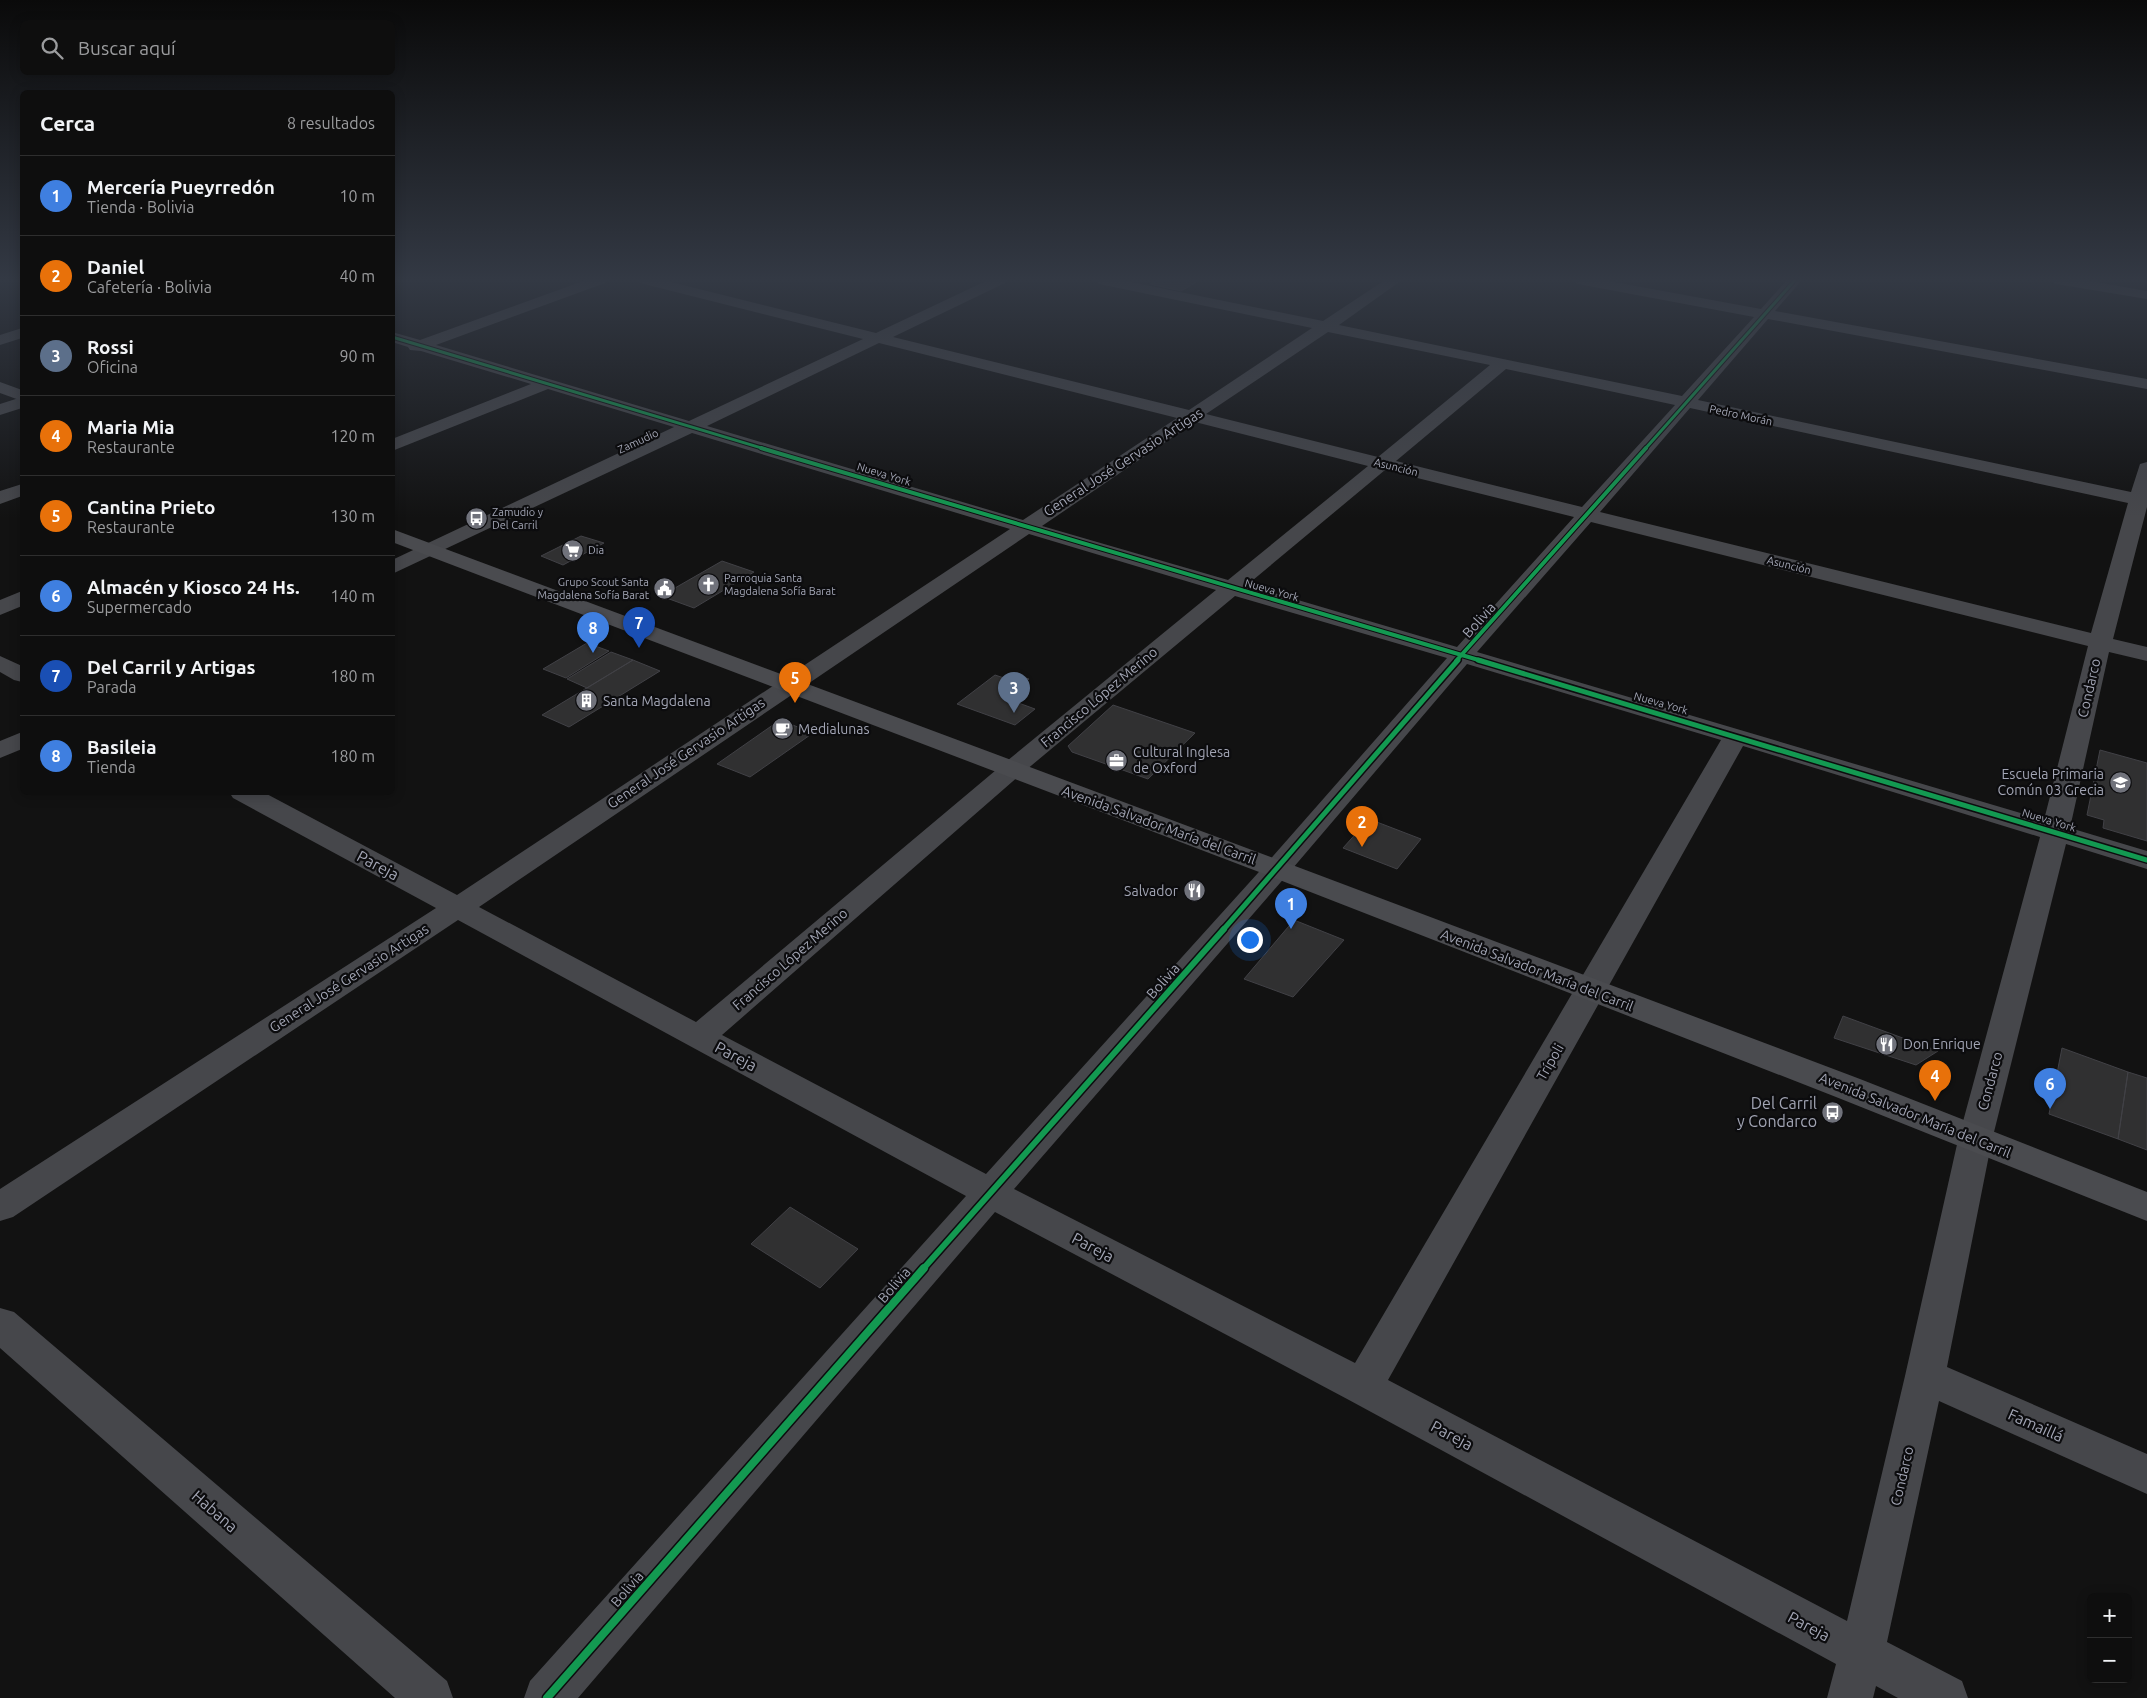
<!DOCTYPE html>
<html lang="es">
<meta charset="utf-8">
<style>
body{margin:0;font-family:Ubuntu,sans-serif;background:#1c1c1c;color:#f1f3f6}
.controls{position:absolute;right:15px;bottom:15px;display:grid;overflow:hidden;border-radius:8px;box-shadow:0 2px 12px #0003}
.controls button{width:45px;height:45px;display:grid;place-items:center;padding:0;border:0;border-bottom:1px solid #2e2e2e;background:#0e0e0e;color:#f1f3f6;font:25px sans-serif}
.you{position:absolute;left:1249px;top:939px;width:18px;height:18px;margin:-12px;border:4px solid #fff;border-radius:50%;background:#1a73e8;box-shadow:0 0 0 8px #1a73e833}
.badge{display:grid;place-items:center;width:32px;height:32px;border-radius:50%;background:#1a73e8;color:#fff;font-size:16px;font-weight:700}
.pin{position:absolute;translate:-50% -41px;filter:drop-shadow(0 1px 2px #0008)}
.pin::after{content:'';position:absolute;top:26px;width:18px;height:15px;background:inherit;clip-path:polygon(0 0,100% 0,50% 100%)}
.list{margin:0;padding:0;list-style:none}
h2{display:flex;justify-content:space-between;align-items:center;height:65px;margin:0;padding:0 20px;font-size:21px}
h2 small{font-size:16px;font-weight:400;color:#9b9c9e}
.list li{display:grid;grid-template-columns:32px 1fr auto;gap:15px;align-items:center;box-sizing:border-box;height:80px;padding:0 20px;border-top:1px solid #2e2e2e}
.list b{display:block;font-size:19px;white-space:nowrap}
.list p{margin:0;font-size:16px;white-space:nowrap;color:#9b9c9e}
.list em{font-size:16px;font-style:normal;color:#9b9c9e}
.icon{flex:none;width:28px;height:28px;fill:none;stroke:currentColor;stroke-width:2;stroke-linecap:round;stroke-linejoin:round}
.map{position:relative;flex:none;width:2147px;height:1698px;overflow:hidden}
.search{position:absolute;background:#0e0e0e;box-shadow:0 2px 12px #0003;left:20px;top:20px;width:375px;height:55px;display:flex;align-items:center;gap:12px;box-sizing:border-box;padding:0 18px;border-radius:8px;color:#9b9c9e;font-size:19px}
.panel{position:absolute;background:#0e0e0e;box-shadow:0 2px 12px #0003;left:20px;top:90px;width:375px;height:705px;border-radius:8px}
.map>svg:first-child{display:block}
.building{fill:#303031;stroke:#414146}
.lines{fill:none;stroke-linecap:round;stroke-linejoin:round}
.street{fill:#46474b;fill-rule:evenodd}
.secondary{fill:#4a4b4f;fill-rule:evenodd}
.rail-casing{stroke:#46484b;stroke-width:4}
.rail{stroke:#0c0c0e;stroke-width:2.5;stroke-dasharray:7;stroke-linecap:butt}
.cycleway-far4-casing{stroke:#0c0c0e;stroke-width:5}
.cycleway-far3-casing{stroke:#0c0c0e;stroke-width:6}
.cycleway-far2-casing{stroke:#0c0c0e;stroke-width:8}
.cycleway-far1-casing{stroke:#0c0c0e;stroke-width:9}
.cycleway-casing{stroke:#0c0c0e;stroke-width:11}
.cycleway-far4{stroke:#139951;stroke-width:3}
.cycleway-far3{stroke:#139951;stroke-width:4}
.cycleway-far2{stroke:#139951;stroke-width:5}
.cycleway-far1{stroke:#139951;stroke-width:6}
.cycleway{stroke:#139951;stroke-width:8}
.labels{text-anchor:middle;stroke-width:4.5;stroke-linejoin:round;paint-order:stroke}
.far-street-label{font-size:11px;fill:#a2a5b4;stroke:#0c0c0e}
.far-poi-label{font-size:11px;fill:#a2a5b4;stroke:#0c0c0e;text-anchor:start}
.street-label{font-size:14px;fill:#a2a5b4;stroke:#0c0c0e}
.poi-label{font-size:14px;fill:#a2a5b4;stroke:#0c0c0e;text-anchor:start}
.near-street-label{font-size:16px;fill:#a2a5b4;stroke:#0c0c0e}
.near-poi-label{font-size:16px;fill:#a2a5b4;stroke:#0c0c0e;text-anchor:end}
</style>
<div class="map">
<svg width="2147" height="1698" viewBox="0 0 2147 1698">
<rect width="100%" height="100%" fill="#121212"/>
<path class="building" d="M1158 280H1200L1181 291 1150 284Z
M581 536 604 543 563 565 541 556Z
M722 561 754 572 694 608 661 596Z
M587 643 609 651 566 678 543 669Z
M611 652 633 660 587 688 567 679Z
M633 660 660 671 569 727 542 715Z
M1014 674 1029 679 1005 698 1035 709 1015 725 957 704 995 675 1007 679Z
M1113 705 1195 733 1148 779 1072 752 1068 746Z
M780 720 813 733 750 777 717 764Z
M2100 750 2147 763V841L2103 828 2104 820 2087 815Z
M1369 819 1421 839 1397 869 1343 848Z
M1294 920 1344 940 1293 997 1244 979Z
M1843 1016 1938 1051 1916 1065 1834 1038Z
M2062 1048 2128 1072 2118 1139 2049 1114Z
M2128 1072 2147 1078V1150L2118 1139Z
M790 1207 858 1249 820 1288 751 1244Z"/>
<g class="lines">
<path class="street" d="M586 280H607L605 283 436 345 689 421 863 339 640 283 638 280H663L876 333 988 280H1007L1005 283 893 337 1189 410 1312 328 1099 284 1092 280H1121L1323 321 1385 280H1402L1339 325 1682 396 1754 317 1578 284 1571 280H1603L1761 309 1787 280H1802L1775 311 2147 379V389L1768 319 1698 400 2131 492 2140 464 2147 462V507L2113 639 2147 647V661L2109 652 2070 828 2147 851V869L2066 844 1992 1140 1947 1367 2147 1454V1494L1939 1401 1887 1642 1962 1681 1968 1698H1898L1876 1686 1873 1698H1827L1836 1664 1349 1400 995 1212 578 1698H524L530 1681 966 1196 458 920 13 1217 0 1221V1189L436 908 233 798 229 792H263L457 895 1010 529 692 433 392 574V560L674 427 548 389 392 451V439L531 384 421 351 410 350 408 347 392 342V332L420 340ZM1328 332 1490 365 1378 457 1206 414ZM879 343 1177 418 1023 520 707 426ZM1506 369 1675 405 1582 507 1396 461ZM1690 408 2128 503 2091 633 1600 512ZM1195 422 1368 466 1228 580 1042 526ZM1385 470 1574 517 1457 647 1247 585ZM1591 522 2088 646 2044 820 1477 652ZM1029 534 1216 590 1002 765 696 1022 479 907ZM1235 596 1447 658 1267 863 986 1174 722 1035 1020 775ZM1467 664 1721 740 1355 1363 1014 1189 1287 875ZM1743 746 2040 837 1958 1140 1905 1376 1847 1621 1388 1380Z
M2049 280H2084L2147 291V299L2056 284Z
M22 328V338L0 345V335Z
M22 397V408L0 415V404Z
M22 484V496L0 504V491Z
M22 591V606L0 615V600Z
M0 656 22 666V682L14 680 0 672Z
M22 732V749L0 758V741Z
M0 1308 14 1312 447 1681 453 1698H395L0 1348Z"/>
<path class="secondary" d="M0 382 22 390V401L0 393Z
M392 529 1287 863 1860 1079 2147 1192V1221L1836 1097 1267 875 392 542Z"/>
<defs>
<path id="rail" d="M2144 280 2147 281"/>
</defs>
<use href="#rail" class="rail-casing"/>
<use href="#rail" class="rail"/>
<defs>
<path id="cycleway-far4" d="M392 337 765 449
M1645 449 1795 280"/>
<path id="cycleway-far3" d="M761 448 1482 661
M1456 661 1646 448"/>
<path id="cycleway-far2" d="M1478 660 2147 860
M1223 930 1458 660"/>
<path id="cycleway-far1" d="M923 1269 1224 929"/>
<path id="cycleway" d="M547 1698 924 1268"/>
</defs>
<use href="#cycleway-far4" class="cycleway-far4-casing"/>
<use href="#cycleway-far3" class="cycleway-far3-casing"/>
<use href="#cycleway-far2" class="cycleway-far2-casing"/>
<use href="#cycleway-far1" class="cycleway-far1-casing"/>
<use href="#cycleway" class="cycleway-casing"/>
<use href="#cycleway-far4" class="cycleway-far4"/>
<use href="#cycleway-far3" class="cycleway-far3"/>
<use href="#cycleway-far2" class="cycleway-far2"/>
<use href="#cycleway-far1" class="cycleway-far1"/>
<use href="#cycleway" class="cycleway"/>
</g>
<linearGradient id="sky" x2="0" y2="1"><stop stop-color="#0a0a0a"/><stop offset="0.54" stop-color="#333944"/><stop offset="1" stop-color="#333944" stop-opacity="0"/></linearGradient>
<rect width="2147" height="518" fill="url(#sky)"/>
<defs>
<symbol id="bus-disc" viewBox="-11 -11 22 22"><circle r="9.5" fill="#70727b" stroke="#0c0c0e"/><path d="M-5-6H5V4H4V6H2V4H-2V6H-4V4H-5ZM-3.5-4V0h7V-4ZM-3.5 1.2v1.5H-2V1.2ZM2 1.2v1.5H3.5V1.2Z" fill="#fff"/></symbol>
<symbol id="supermarket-disc" viewBox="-11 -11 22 22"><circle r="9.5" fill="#70727b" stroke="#0c0c0e"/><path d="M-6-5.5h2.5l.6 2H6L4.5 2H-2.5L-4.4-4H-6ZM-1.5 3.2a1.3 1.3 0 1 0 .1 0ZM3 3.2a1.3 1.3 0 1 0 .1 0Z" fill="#fff"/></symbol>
<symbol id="church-disc" viewBox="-11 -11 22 22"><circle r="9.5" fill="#70727b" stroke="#0c0c0e"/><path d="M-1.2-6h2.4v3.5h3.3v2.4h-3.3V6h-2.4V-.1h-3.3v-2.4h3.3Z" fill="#fff"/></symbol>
<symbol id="civic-disc" viewBox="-11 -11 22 22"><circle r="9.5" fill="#70727b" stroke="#0c0c0e"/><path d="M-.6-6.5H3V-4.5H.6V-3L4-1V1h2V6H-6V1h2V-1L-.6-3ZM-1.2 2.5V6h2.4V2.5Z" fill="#fff"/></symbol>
<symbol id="building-disc" viewBox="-11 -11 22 22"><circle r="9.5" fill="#70727b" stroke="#0c0c0e"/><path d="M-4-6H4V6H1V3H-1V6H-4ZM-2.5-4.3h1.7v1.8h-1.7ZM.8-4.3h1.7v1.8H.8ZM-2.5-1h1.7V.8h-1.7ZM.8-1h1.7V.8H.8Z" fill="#fff"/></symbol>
<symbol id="cafe-disc" viewBox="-11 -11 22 22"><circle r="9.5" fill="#70727b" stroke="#0c0c0e"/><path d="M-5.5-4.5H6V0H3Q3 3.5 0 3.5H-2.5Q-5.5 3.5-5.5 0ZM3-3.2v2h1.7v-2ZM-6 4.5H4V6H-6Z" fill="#fff"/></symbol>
<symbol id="office-disc" viewBox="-11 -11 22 22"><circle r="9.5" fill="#70727b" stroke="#0c0c0e"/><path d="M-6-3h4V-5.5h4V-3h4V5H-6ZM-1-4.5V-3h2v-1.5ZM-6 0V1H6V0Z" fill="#fff"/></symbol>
<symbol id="school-disc" viewBox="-11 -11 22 22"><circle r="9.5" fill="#70727b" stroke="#0c0c0e"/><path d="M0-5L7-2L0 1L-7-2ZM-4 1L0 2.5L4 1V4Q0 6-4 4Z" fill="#fff"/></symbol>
<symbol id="restaurant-disc" viewBox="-11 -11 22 22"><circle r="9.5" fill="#70727b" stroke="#0c0c0e"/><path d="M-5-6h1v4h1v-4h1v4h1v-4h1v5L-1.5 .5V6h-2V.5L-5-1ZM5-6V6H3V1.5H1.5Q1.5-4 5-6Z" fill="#fff"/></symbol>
</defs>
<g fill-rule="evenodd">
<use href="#bus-disc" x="464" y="506" width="25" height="25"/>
<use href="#supermarket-disc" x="560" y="538" width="25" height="25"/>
<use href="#church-disc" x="696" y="572" width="25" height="25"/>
<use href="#civic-disc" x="652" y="576" width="25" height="25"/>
<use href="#building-disc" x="574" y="688" width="25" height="25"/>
<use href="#cafe-disc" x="770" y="716" width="25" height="25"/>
<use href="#office-disc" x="1104" y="748" width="25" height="25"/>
<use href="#school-disc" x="2108" y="770" width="25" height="25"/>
<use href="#restaurant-disc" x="1182" y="878" width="25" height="25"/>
<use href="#restaurant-disc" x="1874" y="1032" width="25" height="25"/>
<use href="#bus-disc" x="1820" y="1100" width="25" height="25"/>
</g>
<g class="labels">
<g class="far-street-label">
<text transform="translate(1741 415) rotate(12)" y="4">Pedro Morán</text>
<text transform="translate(638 441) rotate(-25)" y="4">Zamudio</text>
<text transform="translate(1396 467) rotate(14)" y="4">Asunción</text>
<text transform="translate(884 474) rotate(17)" y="4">Nueva York</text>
<text transform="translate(1789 565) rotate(14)" y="4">Asunción</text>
<text transform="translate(1272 590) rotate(16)" y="4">Nueva York</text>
<text transform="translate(1661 703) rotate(16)" y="4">Nueva York</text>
<text transform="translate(2049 820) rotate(17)" y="4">Nueva York</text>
</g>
<g class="far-poi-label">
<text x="492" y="516">Zamudio y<tspan x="492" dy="13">Del Carril</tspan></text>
<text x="588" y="554">Dia</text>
<text x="724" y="582">Parroquia Santa<tspan x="724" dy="13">Magdalena Sofía Barat</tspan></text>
<text x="649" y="586" text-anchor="end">Grupo Scout Santa<tspan x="649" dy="13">Magdalena Sofía Barat</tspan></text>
</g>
<g class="street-label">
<text transform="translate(1123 462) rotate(-33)" y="5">General José Gervasio Artigas</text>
<text transform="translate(1479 620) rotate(-48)" y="5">Bolivia</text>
<text transform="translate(2089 688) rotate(-77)" y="5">Condarco</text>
<text transform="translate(1099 697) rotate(-40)" y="5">Francisco López Merino</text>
<text transform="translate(686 753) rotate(-34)" y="5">General José Gervasio Artigas</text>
<text transform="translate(1159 825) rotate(20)" y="5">Avenida Salvador María del Carril</text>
<text transform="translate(790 959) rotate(-41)" y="5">Francisco López Merino</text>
<text transform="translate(1537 970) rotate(21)" y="5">Avenida Salvador María del Carril</text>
<text transform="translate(349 978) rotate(-33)" y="5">General José Gervasio Artigas</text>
<text transform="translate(1163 981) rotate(-48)" y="5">Bolivia</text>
<text transform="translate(1550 1062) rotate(-60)" y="5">Trípoli</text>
<text transform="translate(1990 1081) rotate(-75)" y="5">Condarco</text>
<text transform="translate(1915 1115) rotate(22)" y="5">Avenida Salvador María del Carril</text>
<text transform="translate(894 1285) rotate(-49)" y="5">Bolivia</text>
<text transform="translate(1902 1476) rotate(-77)" y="5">Condarco</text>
<text transform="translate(627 1589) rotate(-49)" y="5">Bolivia</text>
</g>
<g class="poi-label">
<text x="603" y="706">Santa Magdalena</text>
<text x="798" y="734">Medialunas</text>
<text x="1133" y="757">Cultural Inglesa<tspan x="1133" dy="16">de Oxford</tspan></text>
<text x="2104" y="779" text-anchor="end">Escuela Primaria<tspan x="2104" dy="16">Común 03 Grecia</tspan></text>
<text x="1178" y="896" text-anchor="end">Salvador</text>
<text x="1903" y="1049">Don Enrique</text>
</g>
<g class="near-street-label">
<text transform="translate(378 865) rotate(28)" y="6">Pareja</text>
<text transform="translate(736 1056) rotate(28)" y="6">Pareja</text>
<text transform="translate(1093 1247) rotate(28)" y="6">Pareja</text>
<text transform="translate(2036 1425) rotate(24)" y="6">Famaillá</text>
<text transform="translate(1452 1435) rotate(28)" y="6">Pareja</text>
<text transform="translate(215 1511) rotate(41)" y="6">Habana</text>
<text transform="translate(1809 1626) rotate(28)" y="6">Pareja</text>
</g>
<g class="near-poi-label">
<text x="1817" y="1109">Del Carril<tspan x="1817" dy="18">y Condarco</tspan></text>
</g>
</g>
</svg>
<div class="controls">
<button>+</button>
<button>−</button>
</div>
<div class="you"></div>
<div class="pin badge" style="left:1291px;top:929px;background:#3f7fe0">1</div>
<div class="pin badge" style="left:1362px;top:847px;background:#e8710a">2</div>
<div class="pin badge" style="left:1014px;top:713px;background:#5c6f8a">3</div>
<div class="pin badge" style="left:1935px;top:1101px;background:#e8710a">4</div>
<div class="pin badge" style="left:795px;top:703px;background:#e8710a">5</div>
<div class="pin badge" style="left:2050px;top:1109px;background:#3f7fe0">6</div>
<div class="pin badge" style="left:639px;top:648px;background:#1a4fb4">7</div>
<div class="pin badge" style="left:593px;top:653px;background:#3f7fe0">8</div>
<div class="search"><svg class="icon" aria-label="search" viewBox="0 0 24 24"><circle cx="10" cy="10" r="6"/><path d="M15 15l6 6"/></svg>Buscar aquí</div>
<section class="panel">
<h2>Cerca<small>8 resultados</small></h2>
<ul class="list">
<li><span class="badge" style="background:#3f7fe0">1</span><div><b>Mercería Pueyrredón</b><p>Tienda · Bolivia</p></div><em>10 m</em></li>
<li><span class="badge" style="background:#e8710a">2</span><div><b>Daniel</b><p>Cafetería · Bolivia</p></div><em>40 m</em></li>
<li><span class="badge" style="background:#5c6f8a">3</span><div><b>Rossi</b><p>Oficina</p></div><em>90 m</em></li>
<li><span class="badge" style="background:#e8710a">4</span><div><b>Maria Mia</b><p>Restaurante</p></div><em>120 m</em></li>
<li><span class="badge" style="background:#e8710a">5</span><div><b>Cantina Prieto</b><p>Restaurante</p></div><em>130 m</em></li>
<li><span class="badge" style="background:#3f7fe0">6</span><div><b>Almacén y Kiosco 24 Hs.</b><p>Supermercado</p></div><em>140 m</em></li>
<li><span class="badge" style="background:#1a4fb4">7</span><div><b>Del Carril y Artigas</b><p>Parada</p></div><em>180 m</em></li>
<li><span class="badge" style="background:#3f7fe0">8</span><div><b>Basileia</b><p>Tienda</p></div><em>180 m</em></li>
</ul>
</section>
</div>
